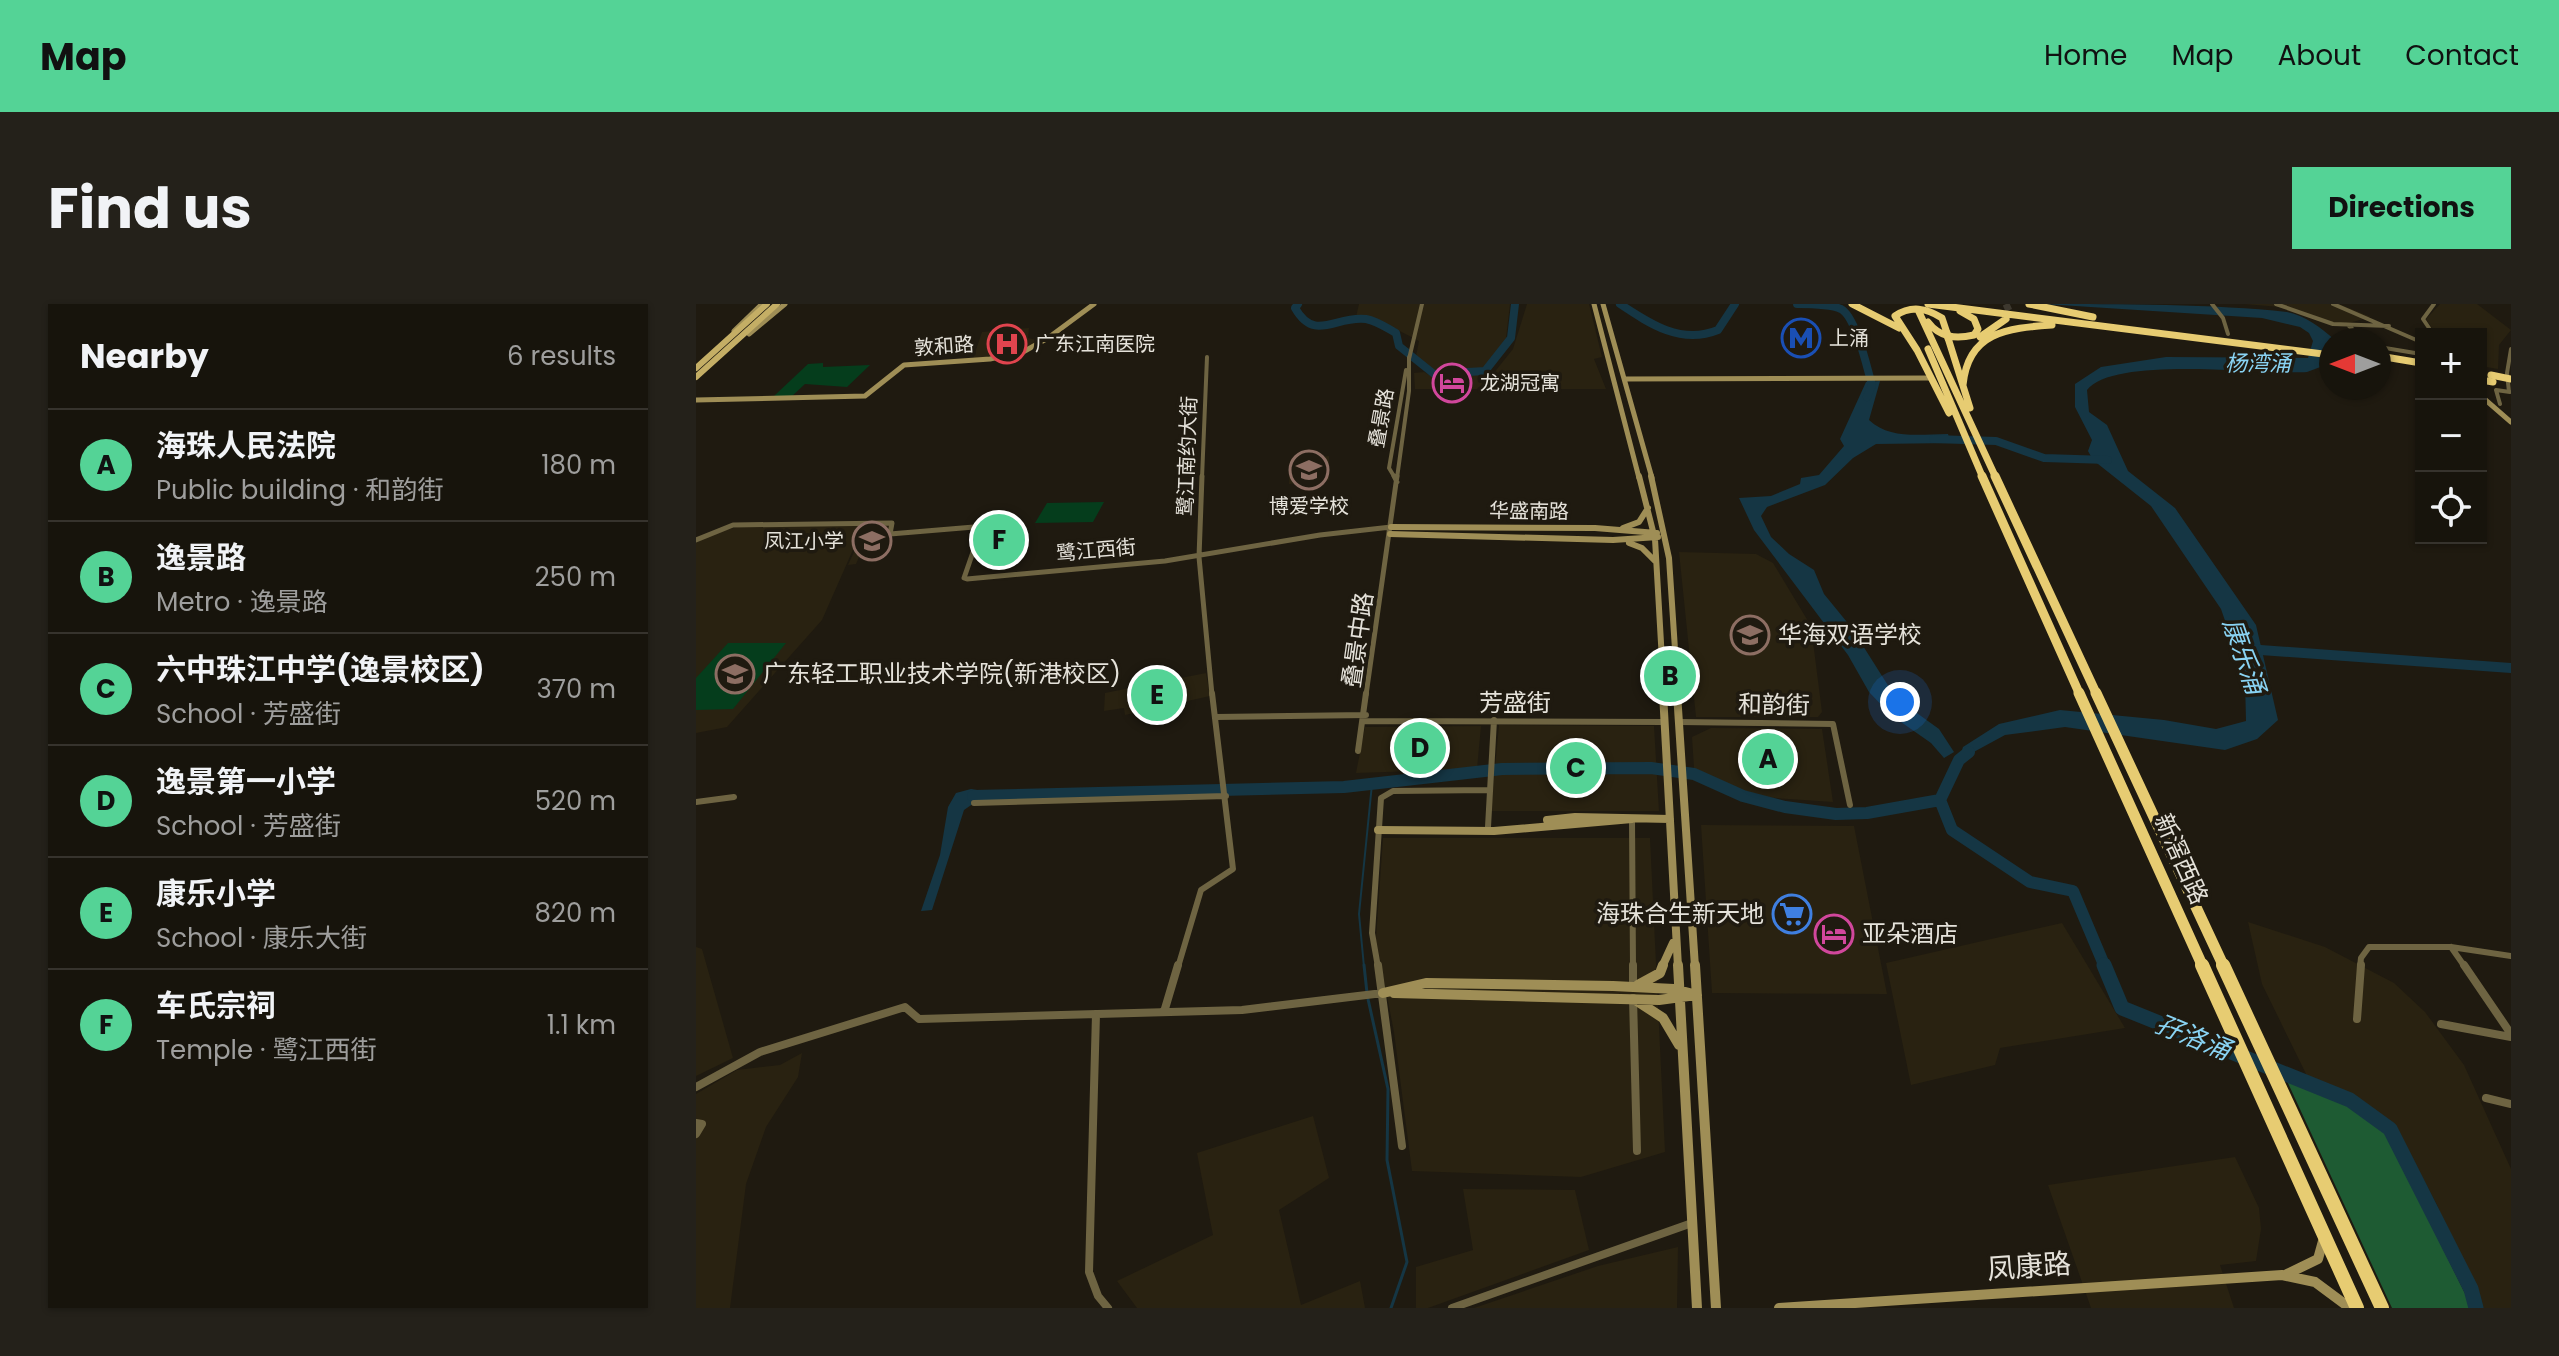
<!DOCTYPE html>
<meta charset="utf-8">
<style>
body{margin:0;font-family:Poppins,"Noto Sans SC",sans-serif;background:#24211a;color:#f1f3f6}
.controls{position:absolute;right:24px;top:24px;display:grid;overflow:hidden;border-radius:0px;box-shadow:0 2px 6px #0004}
.controls button{width:72px;height:72px;display:grid;place-items:center;padding:0;border:0;border-bottom:2px solid #36332d;background:#17140c;color:#f1f3f6;font:40px sans-serif}
.compass{position:absolute;left:1623px;top:24px;width:72px;height:72px;border-radius:50%;background:#17140c;box-shadow:0 2px 6px #0004;rotate:270deg}
.you{position:absolute;left:1204px;top:398px;width:28px;height:28px;margin:-20px;border:6px solid #fff;border-radius:50%;background:#1a73e8;box-shadow:0 0 0 12px #1a73e833}
.badge{display:grid;place-items:center;width:52px;height:52px;border-radius:50%;background:#54d396;color:#111;font-size:26px;font-weight:700}
.pin{position:absolute;translate:-50% -50%;border:4px solid #fff;box-shadow:0 2px 8px #0006}
.list{margin:0;padding:0;list-style:none}
h2{display:flex;justify-content:space-between;align-items:center;height:104px;margin:0;padding:0 32px;font-size:34px}
h2 small{font-size:26px;font-weight:400;color:#9e9e9d}
.list li{display:grid;grid-template-columns:52px 1fr auto;gap:24px;align-items:center;box-sizing:border-box;height:112px;padding:0 32px;border-top:2px solid #36332d}
.list b{display:block;font-size:30px;white-space:nowrap}
.list p{margin:0;font-size:26px;white-space:nowrap;color:#9e9e9d}
.list em{font-size:26px;font-style:normal;color:#9e9e9d}
.icon{flex:none;width:44px;height:44px;fill:none;stroke:currentColor;stroke-width:2;stroke-linecap:round;stroke-linejoin:round}
.map{position:relative;flex:none;width:1815px;height:1004px;overflow:hidden;border-radius:0px}
header{display:flex;align-items:center;gap:48px;box-sizing:border-box;height:112px;padding:0 40px;background:#54d396;color:#111}
header strong{font-size:38px}
nav{display:flex;gap:44px;margin-inline-start:auto;font-size:28px}
.intro{display:flex;align-items:center;justify-content:space-between;box-sizing:border-box;height:192px;padding:0 48px}
h1{margin:0;font-size:56px}
.button{padding:20px 36px;border-radius:0px;background:#54d396;color:#111;font-size:28px;font-weight:700}
main{display:flex;gap:48px;padding:0 48px}
aside{flex:1;background:#17140c;border-radius:0px;box-shadow:0 2px 6px #0004}
.map>svg:first-child{display:block}
.built{fill:#292211}
.green{fill:#053d1c}
.forest{fill:#1e5b33}
.water{fill:#153644}
.lines{fill:none;stroke-linecap:round;stroke-linejoin:round}
.stream-far1{stroke:#153644;stroke-width:2}
.stream{stroke:#153644;stroke-width:3}
.river-far3{stroke:#153644;stroke-width:8}
.river-far2{stroke:#153644;stroke-width:10}
.river-far1{stroke:#153644;stroke-width:12}
.river{stroke:#153644;stroke-width:15}
.highway-tunnel{stroke:#3d382e;stroke-width:7;stroke-dasharray:7 4;stroke-linecap:butt}
.street-far3{stroke:#6e6442;stroke-width:4}
.street-far2{stroke:#6e6442;stroke-width:5}
.street-far1{stroke:#6e6442;stroke-width:6}
.street{stroke:#6e6442;stroke-width:8}
.secondary-far3{stroke:#9f8e56;stroke-width:5}
.secondary-far2{stroke:#9f8e56;stroke-width:6}
.secondary-far1{stroke:#9f8e56;stroke-width:8}
.secondary{stroke:#9f8e56;stroke-width:10}
.primary{stroke:#c4ae65;stroke-width:6}
.highway-far3{stroke:#e7cc72;stroke-width:7}
.highway-far2{stroke:#e7cc72;stroke-width:9}
.highway-far1{stroke:#e7cc72;stroke-width:11}
.highway{stroke:#e7cc72;stroke-width:14}
.highway-bridge{stroke:#e7cc72;stroke-width:7}
.labels{text-anchor:middle;stroke-width:7;stroke-linejoin:round;paint-order:stroke}
.far-poi-label{font-size:20px;fill:#e5e2da;stroke:#1f1a10;text-anchor:start}
.far-street-label{font-size:20px;fill:#e5e2da;stroke:#1f1a10}
.far-water-label{font-size:22px;font-style:italic;fill:#89d3f3;stroke:#1f1a10}
.poi-label{font-size:24px;fill:#e5e2da;stroke:#1f1a10;text-anchor:start}
.street-label{font-size:24px;fill:#e5e2da;stroke:#1f1a10}
.water-label{font-size:26px;font-style:italic;fill:#89d3f3;stroke:#1f1a10}
.near-street-label{font-size:28px;fill:#e5e2da;stroke:#1f1a10}
</style>
<header>
<strong>Map</strong>
<nav><a>Home</a><a>Map</a><a>About</a><a>Contact</a></nav>
</header>
<div class="intro"><h1>Find us</h1><a class="button">Directions</a></div>
<main>
<aside>
<h2>Nearby<small>6 results</small></h2>
<ul class="list">
<li><span class="badge">A</span><div><b>海珠人民法院</b><p>Public building · 和韵街</p></div><em>180 m</em></li>
<li><span class="badge">B</span><div><b>逸景路</b><p>Metro · 逸景路</p></div><em>250 m</em></li>
<li><span class="badge">C</span><div><b>六中珠江中学(逸景校区)</b><p>School · 芳盛街</p></div><em>370 m</em></li>
<li><span class="badge">D</span><div><b>逸景第一小学</b><p>School · 芳盛街</p></div><em>520 m</em></li>
<li><span class="badge">E</span><div><b>康乐小学</b><p>School · 康乐大街</p></div><em>820 m</em></li>
<li><span class="badge">F</span><div><b>车氏宗祠</b><p>Temple · 鹭江西街</p></div><em>1.1 km</em></li>
</ul>
</aside>
<div class="map">
<svg width="1815" height="1004" viewBox="0 0 1815 1004">
<rect width="100%" height="100%" fill="#1f1a10"/>
<path class="built" d="M663 0H814L810 34 788 66 755 68 740 67 720 52 723 37 696 23 660 13Z
M831 0H893L906 53 898 55 910 85H719L718 69 728 68 735 72 797 70 817 45Z
M1548 0H1643L1675 13 1642 22 1584 3Z
M1744 0H1781L1815 26 1803 41 1802 65 1785 62V30H1740L1730 15Z
M333 24 332 34 345 37 315 50 277 55 286 28Z
M633 152V176L593 180 594 156Z
M143 219 167 223 126 316 31 423 0 429V239L17 229 46 222Z
M195 220 183 251 163 253 160 260 152 261 170 222Z
M983 248 1060 250 1077 259 1115 322 1126 408 1122 413H1000Z
M510 369 514 392 429 411 428 404 408 407 409 389Z
M803 421 958 422 963 507H795Z
M785 422 781 465 660 469 669 423Z
M1015 424 1126 425 1137 498 1066 493 1036 484 998 464 996 433Z
M1005 521 1158 522 1191 690 1016 689Z
M687 534H954L969 848 885 873 716 867 698 728 680 635Z
M1552 618 1629 643 1698 679 1729 708 1768 761 1815 865V1004H1786L1741 901 1708 838 1661 796 1612 774 1566 680Z
M1366 619 1429 724 1304 744 1299 761 1215 781 1190 659Z
M0 643 6 645 37 754 0 772Z
M106 749 102 773 70 823 50 880 34 1004H0V790L41 766 84 761Z
M617 812 633 874 583 906 605 1001 664 977 669 1004H441L421 977 517 931 501 849Z
M1539 853 1563 904 1565 925 1560 957 1524 961 1538 1004H1395L1352 881Z
M767 885 879 886 893 946 732 1004H720V963L777 946Z
M982 943 981 1004H778L902 962Z"/>
<path class="green" d="M127 59V63L174 61 151 83 109 80 95 93 78 92 112 60Z
M408 198 397 218 339 219 351 199Z
M32 339H90L37 405 0 406V374Z"/>
<path class="forest" d="M1591 777 1654 800 1691 830 1776 1004H1696Z"/>
<path class="water" d="M1348 0C1421 0 1520 0 1591 8 1610 12 1624 23 1639 36H1635V59L1611 68C1564 71 1419 51 1391 86L1393 108 1411 121 1432 167 1479 204 1560 321 1582 416 1561 435 1529 446 1369 423 1309 431 1263 456 1267 443 1303 420 1364 406 1468 416 1520 425 1550 417 1549 375 1525 305 1455 202 1397 156 1392 147 1396 136 1379 103V80L1405 63 1470 53 1612 54 1617 37 1613 29 1604 23 1566 14Z
M1184 77 1173 116C1194 136 1225 130 1252 130L1255 139 1180 140 1157 154 1129 181 1071 203 1065 212 1075 233 1093 250 1118 266 1128 290 1155 323 1200 394 1243 425 1258 448 1248 454 1235 439 1195 411 1173 388 1152 351 1058 226 1043 194 1075 192 1104 180 1105 174 1123 171 1148 142 1144 135 1170 78Z
M275 485 294 488 268 506 236 606 225 607 244 551 252 503 260 489Z"/>
<g class="lines">
<path class="stream-far1" d="M668 663 663 610 676 480"/>
<path class="stream" d="M668 661 671 689
M672 695 692 785 691 856 711 958 695 1004"/>
<path class="river-far3" d="M602 0 599 4C619 39 640 11 670 15 681 17 691 24 700 29L703 42 738 70 789 67 815 34 819 0
M924 0C954 20 985 41 1022 26L1039 0
M1101 0C1114 0 1134 0 1145 5 1160 13 1171 64 1176 81L1171 93
M1237 135 1300 137 1348 154 1412 156"/>
<path class="river-far2" d="M1551 345 1815 364"/>
<path class="river-far1" d="M1273 448 1263 456 1244 496 1256 526 1334 578 1377 587 1409 663
M277 492 648 483 806 465 955 464 998 470 1047 492 1089 503 1140 510 1171 509 1244 496"/>
<path class="river" d="M1408 661 1426 704 1654 796 1694 825 1775 985 1780 1004"/>
<path class="highway-tunnel" d="M1310 0 1314 9 1310 15"/>
<path class="street-far3" d="M1516 0 1527 14 1532 30
M1580 0 1637 20 1693 22
M1637 0 1725 38
M1653 22 1668 36
M1737 30 1727 15 1738 0
M1683 43 1725 50
M713 55 726 0
M1813 88 1811 69 1815 45
M1804 100 1800 86 1814 88
M506 174 511 53
M699 174 693 164 710 66
M701 174 713 87V53"/>
<path class="street-far2" d="M506 172 503 253 516 391
M698 172 701 178
M0 236 37 221 196 219 194 230 278 223 285 225 268 274 271 275 469 257 624 231 695 223
M670 391 701 172"/>
<path class="street-far1" d="M520 413 670 411
M668 417 969 418
M984 418 1137 420 1154 501
M662 447 670 389
M0 498 38 493
M278 499 530 492
M936 515 937 663
M792 523 798 416
M1755 643 1769 663
M482 663 505 586 537 565 516 389
M682 663 676 629 685 494 697 487 792 486
M1664 663 1665 654 1673 643H1755L1815 652"/>
<path class="street" d="M682 661 706 842
M937 661V683
M1768 661 1815 730
M937 694 941 847
M468 708 482 661
M400 710 393 968 402 992 412 1004
M1661 715 1665 661
M1745 720 1815 733
M0 783 64 748 209 703 223 715 546 706 687 689
M1790 794 1815 800
M0 819 6 820 0 830
M756 1004 996 919"/>
<path class="secondary-far3" d="M898 0 943 174
M907 0 956 174
M38 27 66 0
M53 30 89 0
M928 75 1234 74
M1785 92 1815 118
M0 96 169 92 208 61 294 55 327 48 352 34 398 0"/>
<path class="secondary-far2" d="M943 172 959 235 968 391
M955 172 973 254 982 391
M695 223 899 224 961 229
M927 224 943 218 952 204
M694 230 917 236 962 233
M933 239 946 244 960 258"/>
<path class="secondary-far1" d="M967 389 982 663
M981 389 999 663
M851 516 879 513 974 515
M682 526 798 527 936 515
M966 663 977 639"/>
<path class="secondary" d="M982 661 1001 1004
M999 661 1020 1004
M942 681 964 669 967 661
M687 689 730 679 917 682 978 685 1001 691
M698 689 963 696 1000 691
M941 697 967 714 983 741
M1591 970 1622 955 1627 937
M1083 1004 1586 971 1619 978 1654 1004"/>
<path class="primary" d="M0 64 71 0
M0 73 81 0"/>
<path class="highway-far3" d="M1156 0 1203 24
M1232 0 1635 51
M1333 0 1397 13
M1223 8 1300 174
M1232 18C1244 34 1260 35 1278 31L1282 25 1278 15 1264 7
M1251 29 1246 14C1230 4 1215 1 1199 12L1221 46 1253 109
M1284 33 1310 15
M1252 34 1274 104
M1232 45 1287 174
M1683 52 1725 59
M1785 76 1797 78
M1267 81C1272 28 1311 24 1356 21"/>
<path class="highway-far2" d="M1286 172 1384 391
M1299 172 1401 391"/>
<path class="highway-far1" d="M1383 389 1507 663
M1400 389 1528 663"/>
<path class="highway" d="M1506 661 1661 1004
M1527 661 1686 1004"/>
<path class="highway-bridge" d="M1251 29 1252 34
M1795 71 1815 75"/>
</g>
<defs>
<symbol id="metro-ring" viewBox="-11 -11 22 22"><circle r="9.5" fill="#1f1a10" stroke="#1a4fb4" stroke-width="1.5"/><path d="M-5.5 5V-5H-3L0 0L3-5H5.5V5H3V-.5L0 4L-3-.5V5Z" fill="#1a4fb4"/></symbol>
<symbol id="hospital-ring" viewBox="-11 -11 22 22"><circle r="9.5" fill="#1f1a10" stroke="#e0444e" stroke-width="1.5"/><path d="M-5-5h3v3.5h4V-5h3V5h-3V1.5h-4V5h-3Z" fill="#e0444e"/></symbol>
<symbol id="hotel-ring" viewBox="-11 -11 22 22"><circle r="9.5" fill="#1f1a10" stroke="#d1479c" stroke-width="1.5"/><path d="M-6-4.5h1.5V1H6V5H4.5V3h-9V5H-6ZM-4 0a1.8 1.8 0 1 1 3.6 0ZM.5 0V-2.5h3Q6-2.5 6 0Z" fill="#d1479c"/></symbol>
<symbol id="school-ring" viewBox="-11 -11 22 22"><circle r="9.5" fill="#1f1a10" stroke="#8d6e63" stroke-width="1.5"/><path d="M0-5L7-2L0 1L-7-2ZM-4 1L0 2.5L4 1V4Q0 6-4 4Z" fill="#8d6e63"/></symbol>
<symbol id="university-ring" viewBox="-11 -11 22 22"><circle r="9.5" fill="#1f1a10" stroke="#8d6e63" stroke-width="1.5"/><path d="M0-5L7-2L0 1L-7-2ZM-4 1L0 2.5L4 1V4Q0 6-4 4Z" fill="#8d6e63"/></symbol>
<symbol id="supermarket-ring" viewBox="-11 -11 22 22"><circle r="9.5" fill="#1f1a10" stroke="#3f7fe0" stroke-width="1.5"/><path d="M-6-5.5h2.5l.6 2H6L4.5 2H-2.5L-4.4-4H-6ZM-1.5 3.2a1.3 1.3 0 1 0 .1 0ZM3 3.2a1.3 1.3 0 1 0 .1 0Z" fill="#3f7fe0"/></symbol>
</defs>
<g fill-rule="evenodd">
<use href="#metro-ring" x="1083" y="12" width="44" height="44"/>
<use href="#hospital-ring" x="289" y="18" width="44" height="44"/>
<use href="#hotel-ring" x="734" y="57" width="44" height="44"/>
<use href="#school-ring" x="591" y="144" width="44" height="44"/>
<use href="#school-ring" x="154" y="215" width="44" height="44"/>
<use href="#school-ring" x="1032" y="309" width="44" height="44"/>
<use href="#university-ring" x="17" y="348" width="44" height="44"/>
<use href="#supermarket-ring" x="1074" y="588" width="44" height="44"/>
<use href="#hotel-ring" x="1116" y="608" width="44" height="44"/>
</g>
<g class="labels">
<g class="far-poi-label">
<text x="1133" y="41">上涌</text>
<text x="339" y="47">广东江南医院</text>
<text x="784" y="86">龙湖冠寓</text>
<text x="613" y="209" text-anchor="middle">博爱学校</text>
<text x="148" y="244" text-anchor="end">凤江小学</text>
</g>
<g class="far-street-label">
<text transform="translate(248 42) rotate(-4)" y="7">敦和路</text>
<text transform="translate(685 114) rotate(-80)" y="7">叠景路</text>
<text transform="translate(491 152) rotate(-88)" y="7">鹭江南约大街</text>
<text transform="translate(833 207) rotate(1)" y="7">华盛南路</text>
<text transform="translate(400 246) rotate(-5)" y="7">鹭江西街</text>
</g>
<g class="far-water-label">
<text x="1562" y="67">杨湾涌</text>
</g>
<g class="poi-label">
<text x="1082" y="339">华海双语学校</text>
<text x="67" y="378">广东轻工职业技术学院(新港校区)</text>
<text x="1068" y="618" text-anchor="end">海珠合生新天地</text>
<text x="1166" y="638">亚朵酒店</text>
</g>
<g class="street-label">
<text transform="translate(662 336) rotate(-82)" y="8">叠景中路</text>
<text x="819" y="407">芳盛街</text>
<text transform="translate(1078 401) rotate(1)" y="8">和韵街</text>
<text transform="translate(1485 555) rotate(66)" y="8">新滘西路</text>
</g>
<g class="water-label">
<text transform="translate(1548 352) rotate(71)" y="9">康乐涌</text>
<text transform="translate(1497 733) rotate(22)" y="9">孖洛涌</text>
</g>
<g class="near-street-label">
<text transform="translate(1333 962) rotate(-4)" y="10">凤康路</text>
</g>
</g>
</svg>
<div class="controls">
<button>+</button>
<button>−</button>
<button><svg class="icon" aria-label="locate" viewBox="0 0 24 24"><circle cx="12" cy="12" r="6"/><path d="M12 2v4M12 18v4M2 12h4M18 12h4"/></svg></button>
</div>
<svg class="compass" viewBox="-18 -18 36 36"><path d="M0-13l5 13h-10z" fill="#e53935"/><path d="M0 13l5-13h-10z" fill="#9e9e9d"/></svg>
<div class="you"></div>
<div class="pin badge" style="left:1072px;top:455px">A</div>
<div class="pin badge" style="left:974px;top:372px">B</div>
<div class="pin badge" style="left:880px;top:464px">C</div>
<div class="pin badge" style="left:724px;top:444px">D</div>
<div class="pin badge" style="left:461px;top:391px">E</div>
<div class="pin badge" style="left:303px;top:236px">F</div>
</div>
</main>
